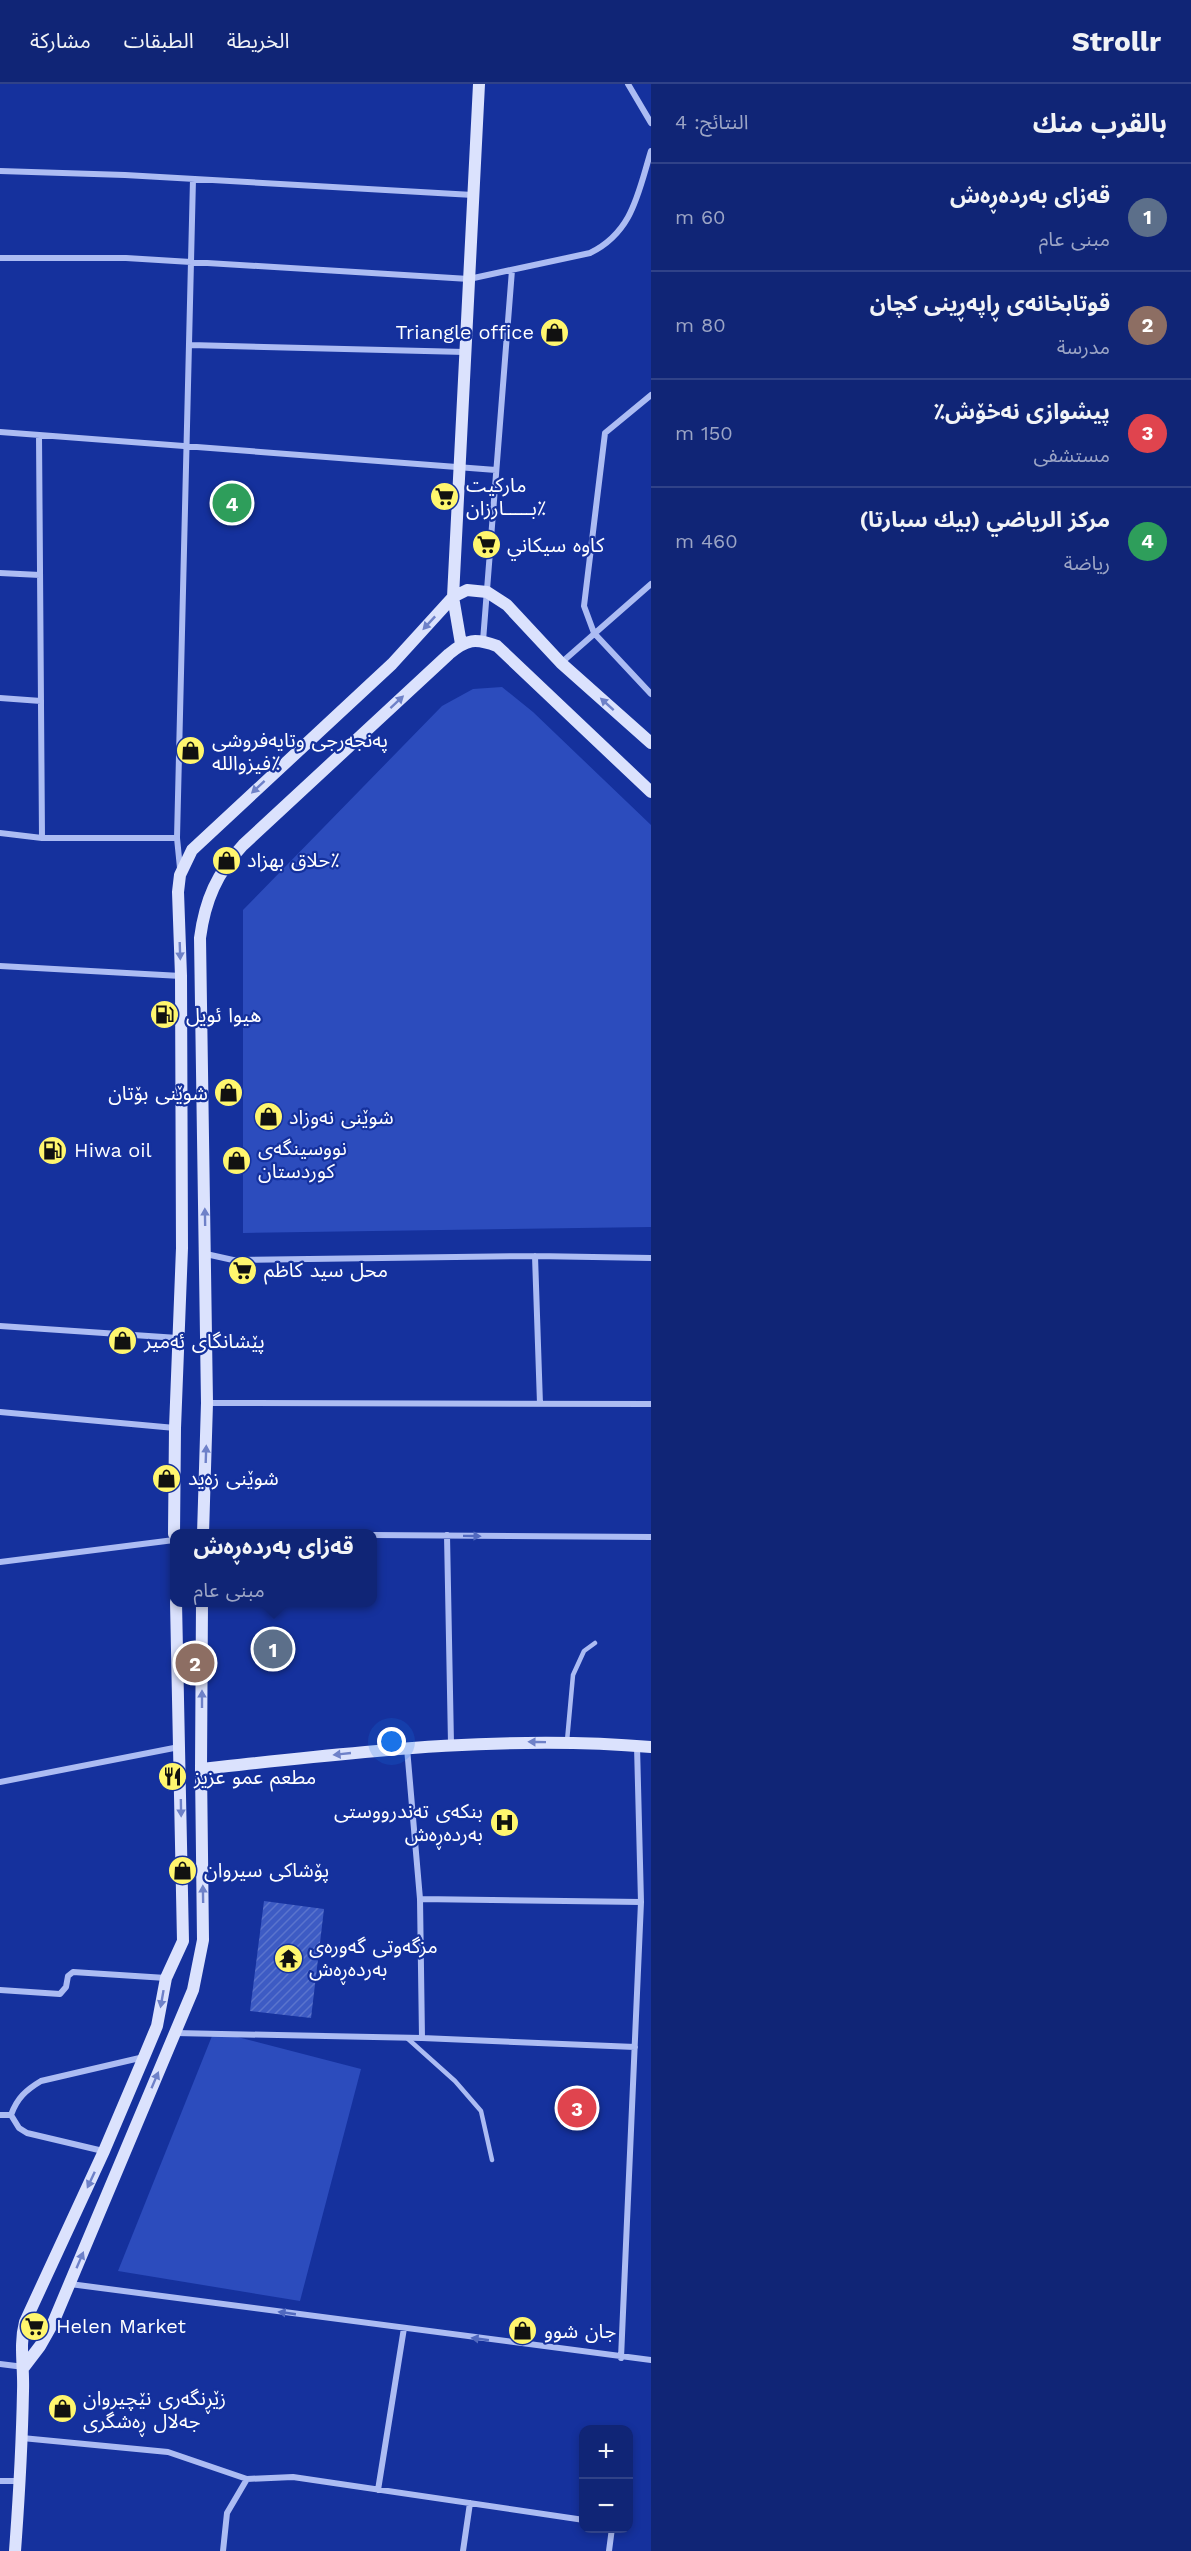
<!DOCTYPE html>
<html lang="ar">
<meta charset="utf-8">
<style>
body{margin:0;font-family:"Work Sans","Noto Sans Arabic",sans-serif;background:#1e317e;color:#f1f3f6;direction:rtl}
.controls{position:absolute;right:18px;bottom:18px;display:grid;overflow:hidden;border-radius:12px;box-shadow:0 3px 9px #0003}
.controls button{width:54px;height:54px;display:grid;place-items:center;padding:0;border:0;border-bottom:2px solid #304288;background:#102576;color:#f1f3f6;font:30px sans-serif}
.you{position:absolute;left:392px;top:1658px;width:21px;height:21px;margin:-15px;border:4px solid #fff;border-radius:50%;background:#1a73e8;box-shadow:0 0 0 9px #1a73e833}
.badge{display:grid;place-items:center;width:39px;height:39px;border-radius:50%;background:#fff66e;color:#fff;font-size:20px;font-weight:700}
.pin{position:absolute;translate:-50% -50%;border:3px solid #fff;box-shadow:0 2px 6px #0006}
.popup{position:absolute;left:170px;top:1445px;width:207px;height:78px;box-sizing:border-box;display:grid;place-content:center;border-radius:12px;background:#102576;filter:drop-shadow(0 2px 4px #0005);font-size:20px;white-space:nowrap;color:#9ca5c5}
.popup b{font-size:22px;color:#f1f3f6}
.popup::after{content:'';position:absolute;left:50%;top:100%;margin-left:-12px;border:12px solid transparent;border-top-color:#102576}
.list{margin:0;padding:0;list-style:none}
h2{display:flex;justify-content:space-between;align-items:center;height:78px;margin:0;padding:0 24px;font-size:26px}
h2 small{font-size:20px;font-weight:400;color:#9ca5c5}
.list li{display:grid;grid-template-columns:39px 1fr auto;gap:18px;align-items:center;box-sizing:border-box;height:108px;padding:0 24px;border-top:2px solid #304288}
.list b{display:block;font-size:22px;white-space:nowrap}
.list p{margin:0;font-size:20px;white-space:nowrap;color:#9ca5c5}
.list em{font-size:20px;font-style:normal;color:#9ca5c5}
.map{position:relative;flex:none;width:651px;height:2467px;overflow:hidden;direction:ltr}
header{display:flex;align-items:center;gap:36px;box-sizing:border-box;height:84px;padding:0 30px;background:#102576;border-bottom:2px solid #304288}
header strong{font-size:28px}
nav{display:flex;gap:33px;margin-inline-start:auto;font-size:21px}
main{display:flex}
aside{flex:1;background:#102576}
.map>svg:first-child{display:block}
.green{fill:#2c4cbd}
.building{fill:url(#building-hatch)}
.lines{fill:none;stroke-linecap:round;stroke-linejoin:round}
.service{stroke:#acbcf3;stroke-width:4.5}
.minor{stroke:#acbcf3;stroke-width:6}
.secondary{stroke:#dbe2fd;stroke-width:12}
.oneway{fill:#6e81c8}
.oneway2{fill:#5169bf}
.labels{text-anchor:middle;stroke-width:4.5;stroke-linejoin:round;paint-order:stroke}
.poi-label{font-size:20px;fill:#fff;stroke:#15319d;text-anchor:start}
</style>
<header>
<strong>Strollr</strong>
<nav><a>الخريطة</a><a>الطبقات</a><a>مشاركة</a></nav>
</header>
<main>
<aside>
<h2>بالقرب منك<small>النتائج: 4</small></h2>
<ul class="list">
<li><span class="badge" style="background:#5c6f8a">1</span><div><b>قەزای بەردەڕەش</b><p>مبنى عام</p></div><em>60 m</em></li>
<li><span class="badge" style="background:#8d6e63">2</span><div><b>قوتابخانەی ڕاپەڕینی کچان</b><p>مدرسة</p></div><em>80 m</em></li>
<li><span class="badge" style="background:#e0444e">3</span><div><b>پیشوازی نەخۆش٪</b><p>مستشفى</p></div><em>150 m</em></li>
<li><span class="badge" style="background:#2e9e5b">4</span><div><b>مركز الرياضي (بيك سبارتا)</b><p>رياضة</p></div><em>460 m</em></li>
</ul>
</aside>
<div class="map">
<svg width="651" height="2467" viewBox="0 0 651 2467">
<defs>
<pattern id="building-hatch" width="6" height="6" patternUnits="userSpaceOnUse" patternTransform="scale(1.5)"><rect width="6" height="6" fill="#3d5bc4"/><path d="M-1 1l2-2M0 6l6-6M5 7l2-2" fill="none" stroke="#5a74cd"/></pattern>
</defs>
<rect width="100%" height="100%" fill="#15319d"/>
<path class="green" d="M502 603 533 628 651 741V1143L243 1149V826L442 622 473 605Z
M214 1947 361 1985 300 2217 118 2187Z"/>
<path class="building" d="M264 1817 324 1825 311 1934 250 1927Z"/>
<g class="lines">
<path class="service" d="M567 1657 573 1591 584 1567 595 1559
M407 1954 455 1997 481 2027 492 2076"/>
<path class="minor" d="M628 0 651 39
M0 87 125 91 473 111
M0 174H126L469 195 590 169C633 148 638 109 651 67
M190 261 465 268
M651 311 605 349 584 522 594 549 651 610
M0 348 496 386
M39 351 42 754
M0 489 40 491
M483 557 512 186
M561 579 651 500
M0 614 41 617
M0 749 42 754H177
M180 784 177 754 193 95
M0 882 181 892
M206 1170 233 1176 535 1172 651 1174
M535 1172 540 1320
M0 1242 178 1254
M207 1319 651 1320
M0 1328 175 1344
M202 1449 241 1450
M372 1451 651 1453
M447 1451 451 1660
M0 1478 174 1456
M407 1664 420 1815 422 1954
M0 1698 179 1663
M420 1815 641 1818
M0 1906 60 1910 66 1903 68 1892 73 1888 166 1894
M175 1949 422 1954 635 1963
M0 2031H11
M103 2067 27 2049 19 2044 11 2031C17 2014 26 2006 41 1997L144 1973
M70 2200 651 2276
M621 2274 641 1818 637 1662
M0 2280 24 2283
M22 2354 168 2368 247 2395
M0 2397H20
M378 2406 404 2244
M223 2467 227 2429 247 2395 293 2393 584 2436
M463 2467 470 2419
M609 2467 612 2444"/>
<path class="secondary" d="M461 560 453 513 479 0
M174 1450 175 1344 182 1164 181 892 178 808 180 791 192 766 392 580 453 513 467 506 487 508 507 521 561 579 651 659
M203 1450 207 1319 200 854C205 816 217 789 243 761L449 570C467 555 475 554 497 562L651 708
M201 1685C351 1669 500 1650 651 1663
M24 2283 40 2262 53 2239 193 1906 203 1856 201 1685 202 1518
M15 2467C19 2413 22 2360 23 2307 24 2283 19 2261 25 2238L104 2067 144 1973 157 1942 166 1894 183 1857 176 1518"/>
</g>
<defs><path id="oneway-solid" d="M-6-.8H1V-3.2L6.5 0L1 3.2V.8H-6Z" transform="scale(1.5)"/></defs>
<g class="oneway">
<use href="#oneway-solid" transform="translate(429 539) rotate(133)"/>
<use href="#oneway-solid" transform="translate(397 618) rotate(-43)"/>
<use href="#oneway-solid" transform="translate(607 620) rotate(-138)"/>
<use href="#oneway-solid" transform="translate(258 703) rotate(137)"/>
<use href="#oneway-solid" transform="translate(180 867) rotate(88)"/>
<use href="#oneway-solid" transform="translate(205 1133) rotate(-91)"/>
<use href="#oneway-solid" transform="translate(206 1370) rotate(-88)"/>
<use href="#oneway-solid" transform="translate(202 1615) rotate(-90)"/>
<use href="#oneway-solid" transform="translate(537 1658) rotate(-179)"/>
<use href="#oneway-solid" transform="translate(342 1670) rotate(174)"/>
<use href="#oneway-solid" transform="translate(181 1724) rotate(89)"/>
<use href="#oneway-solid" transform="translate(203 1810) rotate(-91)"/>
<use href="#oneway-solid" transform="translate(162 1915) rotate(100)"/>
<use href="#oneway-solid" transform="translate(155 1996) rotate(-67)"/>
<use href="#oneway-solid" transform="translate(91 2096) rotate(115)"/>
<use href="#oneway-solid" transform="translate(80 2176) rotate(-67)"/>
</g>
<g class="oneway2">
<use href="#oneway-solid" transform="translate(472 1452) rotate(1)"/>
<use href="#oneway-solid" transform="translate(287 2229) rotate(-172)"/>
<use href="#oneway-solid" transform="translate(480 2255) rotate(-172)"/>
</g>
<defs>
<symbol id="shop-disc" viewBox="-11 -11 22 22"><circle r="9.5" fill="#fff66e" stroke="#15319d"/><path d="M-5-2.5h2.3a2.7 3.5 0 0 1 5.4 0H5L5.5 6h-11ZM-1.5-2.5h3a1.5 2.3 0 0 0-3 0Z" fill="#111"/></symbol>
<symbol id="supermarket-disc" viewBox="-11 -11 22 22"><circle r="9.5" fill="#fff66e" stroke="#15319d"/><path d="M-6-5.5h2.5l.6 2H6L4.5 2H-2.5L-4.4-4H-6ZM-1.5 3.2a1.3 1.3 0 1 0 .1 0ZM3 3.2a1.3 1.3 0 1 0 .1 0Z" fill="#111"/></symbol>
<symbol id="fuel-disc" viewBox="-11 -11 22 22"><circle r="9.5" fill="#fff66e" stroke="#15319d"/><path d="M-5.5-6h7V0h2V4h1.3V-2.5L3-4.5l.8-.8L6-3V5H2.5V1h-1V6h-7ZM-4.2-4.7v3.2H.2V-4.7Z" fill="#111"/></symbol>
<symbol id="restaurant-disc" viewBox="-11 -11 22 22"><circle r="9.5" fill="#fff66e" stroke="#15319d"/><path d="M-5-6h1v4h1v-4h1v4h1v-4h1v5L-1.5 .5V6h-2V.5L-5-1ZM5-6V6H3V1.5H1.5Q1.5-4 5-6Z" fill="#111"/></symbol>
<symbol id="hospital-disc" viewBox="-11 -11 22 22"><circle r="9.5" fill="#fff66e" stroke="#15319d"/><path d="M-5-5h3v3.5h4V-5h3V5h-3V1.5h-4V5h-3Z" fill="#111"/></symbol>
<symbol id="temple-disc" viewBox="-11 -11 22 22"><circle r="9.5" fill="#fff66e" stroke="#15319d"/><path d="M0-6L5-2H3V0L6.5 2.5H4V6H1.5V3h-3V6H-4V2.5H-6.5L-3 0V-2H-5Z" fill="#111"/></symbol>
</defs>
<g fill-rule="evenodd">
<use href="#shop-disc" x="538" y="232" width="33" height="33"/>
<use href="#supermarket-disc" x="428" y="396" width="33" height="33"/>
<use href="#supermarket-disc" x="470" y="444" width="33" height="33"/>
<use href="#shop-disc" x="174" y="650" width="33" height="33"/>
<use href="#shop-disc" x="210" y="760" width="33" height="33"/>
<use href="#fuel-disc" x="148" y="914" width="33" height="33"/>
<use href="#shop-disc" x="212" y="992" width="33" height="33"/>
<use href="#shop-disc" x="252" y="1016" width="33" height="33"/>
<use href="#fuel-disc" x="36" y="1050" width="33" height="33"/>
<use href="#shop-disc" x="220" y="1060" width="33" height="33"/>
<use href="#supermarket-disc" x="226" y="1170" width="33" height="33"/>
<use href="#shop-disc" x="106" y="1240" width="33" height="33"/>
<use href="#shop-disc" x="150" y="1378" width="33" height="33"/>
<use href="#restaurant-disc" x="156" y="1676" width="33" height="33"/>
<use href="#hospital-disc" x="488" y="1722" width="33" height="33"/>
<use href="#shop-disc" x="166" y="1770" width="33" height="33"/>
<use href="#temple-disc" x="272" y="1858" width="33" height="33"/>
<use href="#supermarket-disc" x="18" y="2226" width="33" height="33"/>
<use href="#shop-disc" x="506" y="2230" width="33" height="33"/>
<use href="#shop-disc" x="46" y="2308" width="33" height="33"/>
</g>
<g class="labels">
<g class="poi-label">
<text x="534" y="255" text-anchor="end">Triangle office</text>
<text x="466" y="408">ماركیت<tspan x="466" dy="23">بـــــارزان٪</tspan></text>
<text x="507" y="468">كاوه سيكاني</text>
<text x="212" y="663">پەنجەرجی وتایەفروشی<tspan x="212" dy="23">فیزواللە٪</tspan></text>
<text x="247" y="783">حلاق بهزاد٪</text>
<text x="186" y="938">هيوا ئويل</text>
<text x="208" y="1016" text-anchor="end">شوێنی بۆتان</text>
<text x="289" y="1040">شوێنی نەوزاد</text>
<text x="258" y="1071">نووسینگەی<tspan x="258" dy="23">کوردستان</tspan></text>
<text x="74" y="1073">Hiwa oil</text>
<text x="264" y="1193">محل سيد كاظم</text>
<text x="144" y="1264">پێشانگای ئەمیر</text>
<text x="188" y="1401">شوێنی زەید</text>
<text x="194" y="1700">مطعم عمو عزيز</text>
<text x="483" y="1734" text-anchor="end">بنکەی تەندرووستی<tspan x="483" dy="23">بەردەڕەش</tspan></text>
<text x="204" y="1793">پۆشاکی سیروان</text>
<text x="309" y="1869">مزگەوتی گەورەی<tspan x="309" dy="23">بەردەڕەش</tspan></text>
<text x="56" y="2249">Helen Market</text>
<text x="544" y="2254">جان شوو</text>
<text x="83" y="2321">زێڕنگەری نێچیروان<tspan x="83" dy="23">جەلال ڕەشگری</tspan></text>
</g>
</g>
</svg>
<div class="controls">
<button>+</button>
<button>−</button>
</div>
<div class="you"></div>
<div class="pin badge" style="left:273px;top:1565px;background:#5c6f8a">1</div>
<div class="popup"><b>قەزای بەردەڕەش</b>مبنى عام</div>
<div class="pin badge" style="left:195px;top:1579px;background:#8d6e63">2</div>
<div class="pin badge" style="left:577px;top:2024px;background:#e0444e">3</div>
<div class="pin badge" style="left:232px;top:419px;background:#2e9e5b">4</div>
</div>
</main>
